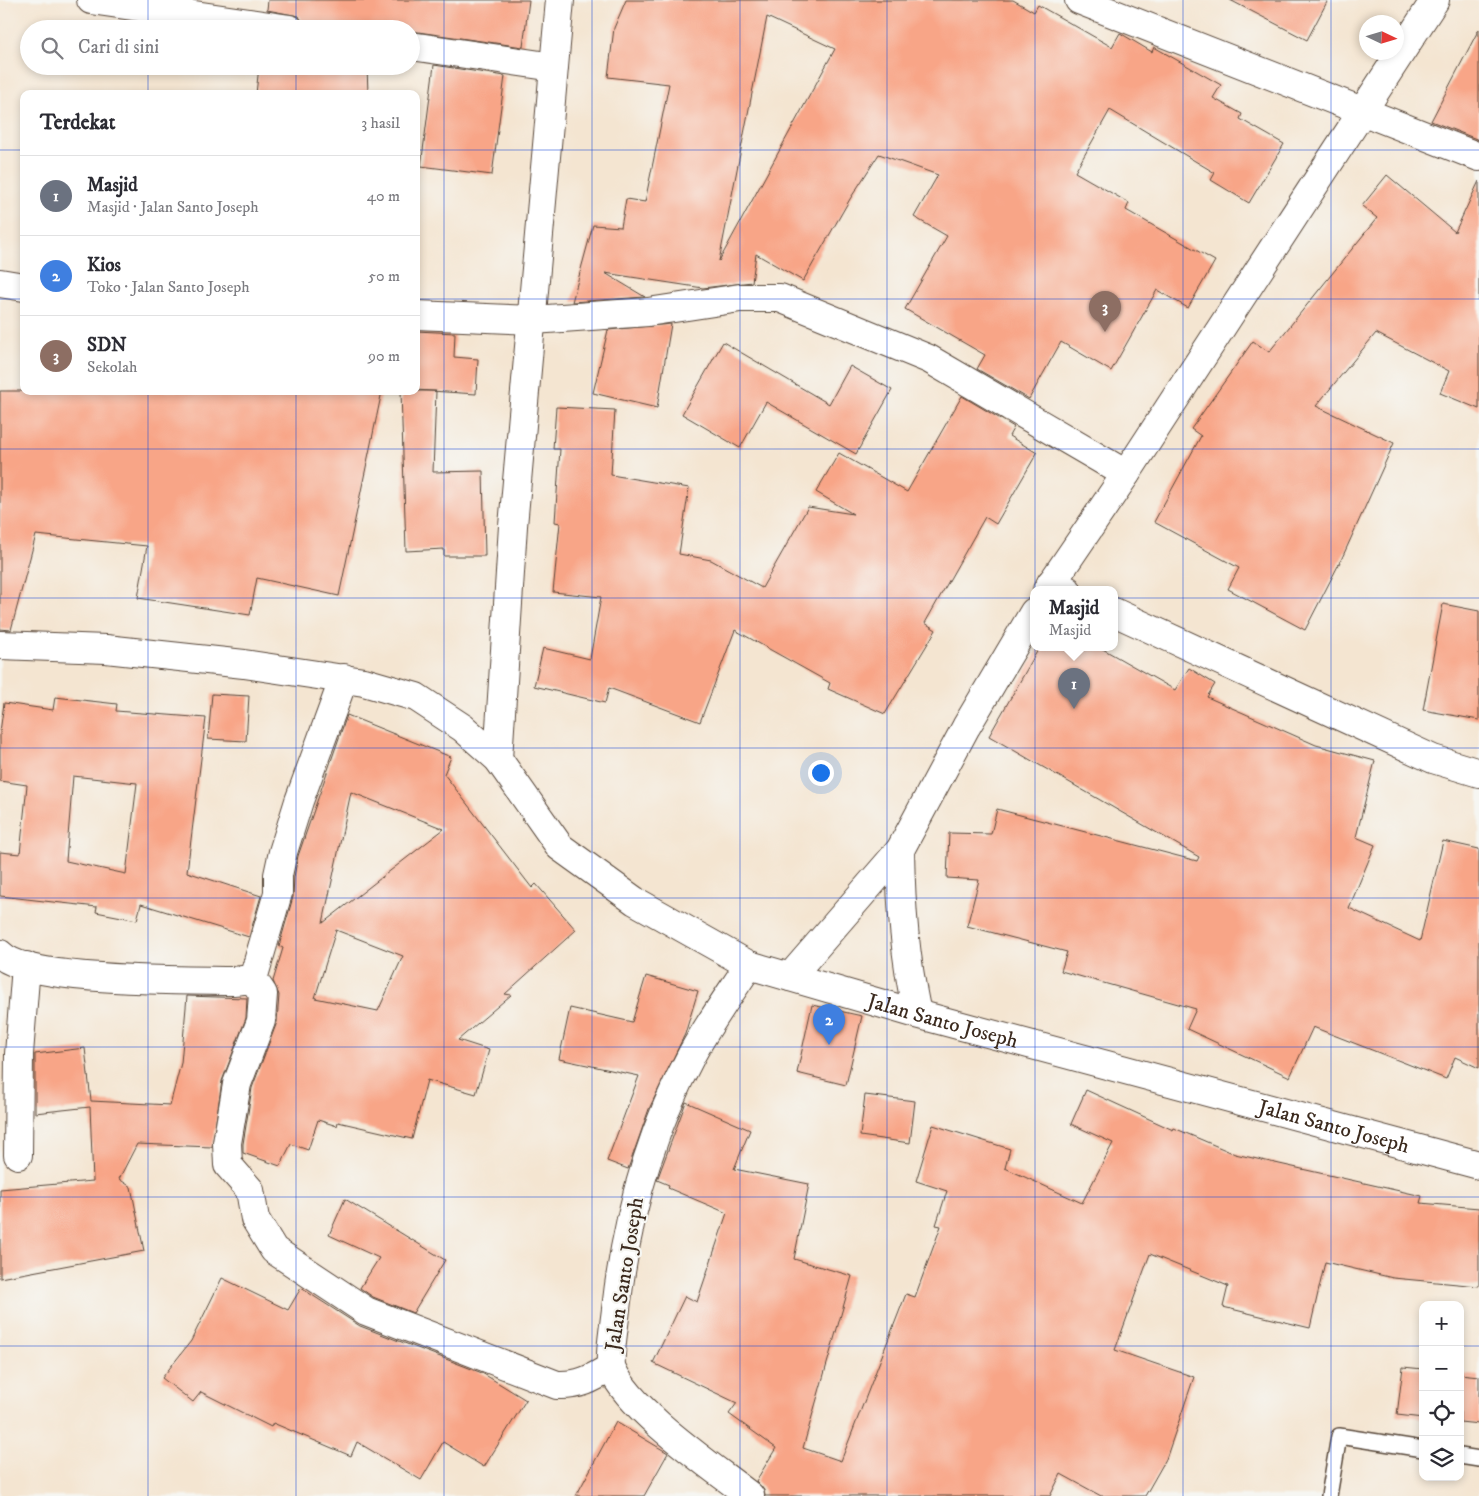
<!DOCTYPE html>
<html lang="id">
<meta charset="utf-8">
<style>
body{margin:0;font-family:"IM FELL DW Pica",serif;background:#f2f2f3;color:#2b2b33}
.controls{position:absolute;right:15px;bottom:15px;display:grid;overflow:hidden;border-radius:10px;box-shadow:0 2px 8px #0003}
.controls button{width:45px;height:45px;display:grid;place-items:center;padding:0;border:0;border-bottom:1px solid #e1e1e2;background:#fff;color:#2b2b33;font:25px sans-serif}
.compass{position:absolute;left:1359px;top:15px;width:45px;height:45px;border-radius:50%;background:#fff;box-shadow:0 2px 8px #0003;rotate:94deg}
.you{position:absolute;left:820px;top:772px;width:18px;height:18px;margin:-12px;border:4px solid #fff;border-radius:50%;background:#1a73e8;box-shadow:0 0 0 8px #1a73e833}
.badge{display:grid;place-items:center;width:32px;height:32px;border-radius:50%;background:#db2777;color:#fff;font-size:16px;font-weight:700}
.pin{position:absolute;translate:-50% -41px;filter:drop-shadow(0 1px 2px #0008)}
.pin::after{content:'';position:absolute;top:26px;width:18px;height:15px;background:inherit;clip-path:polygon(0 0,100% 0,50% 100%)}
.popup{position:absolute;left:1030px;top:586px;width:88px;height:65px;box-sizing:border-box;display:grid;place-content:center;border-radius:10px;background:#fff;filter:drop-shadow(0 1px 4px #0005);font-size:16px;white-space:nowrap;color:#7c7c81}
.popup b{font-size:19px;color:#2b2b33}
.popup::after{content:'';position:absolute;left:50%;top:100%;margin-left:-10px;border:10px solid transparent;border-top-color:#fff}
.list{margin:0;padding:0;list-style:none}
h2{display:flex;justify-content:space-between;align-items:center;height:65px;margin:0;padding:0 20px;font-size:21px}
h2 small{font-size:16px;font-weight:400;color:#7c7c81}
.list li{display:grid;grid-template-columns:32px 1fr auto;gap:15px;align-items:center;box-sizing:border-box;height:80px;padding:0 20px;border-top:1px solid #e1e1e2}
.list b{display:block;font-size:19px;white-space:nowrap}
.list p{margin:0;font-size:16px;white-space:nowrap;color:#7c7c81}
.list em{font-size:16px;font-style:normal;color:#7c7c81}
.icon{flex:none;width:28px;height:28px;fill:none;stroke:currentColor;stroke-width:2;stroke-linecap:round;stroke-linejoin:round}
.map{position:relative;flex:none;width:1479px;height:1496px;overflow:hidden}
.search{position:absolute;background:#fff;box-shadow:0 2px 8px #0003;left:20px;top:20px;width:400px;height:55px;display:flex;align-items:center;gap:12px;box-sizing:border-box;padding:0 18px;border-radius:28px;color:#7c7c81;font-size:19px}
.panel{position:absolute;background:#fff;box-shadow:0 2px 8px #0003;left:20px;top:90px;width:400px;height:305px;border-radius:10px}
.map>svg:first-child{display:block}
.building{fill:#f8a587;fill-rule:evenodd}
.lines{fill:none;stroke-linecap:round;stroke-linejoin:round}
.service-casing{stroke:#574639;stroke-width:18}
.minor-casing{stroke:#574639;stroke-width:30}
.tertiary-casing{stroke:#574639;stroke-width:30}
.secondary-casing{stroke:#574639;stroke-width:30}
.service{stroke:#fff;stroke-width:15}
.minor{stroke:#fff;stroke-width:28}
.tertiary{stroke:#fff;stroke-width:28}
.secondary{stroke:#fff;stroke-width:28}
.grid{fill:none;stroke:#1d4ed8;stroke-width:1;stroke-opacity:0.55}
.labels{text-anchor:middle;stroke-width:4.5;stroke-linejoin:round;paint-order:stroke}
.street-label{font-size:21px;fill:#3b2a1e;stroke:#f6f6f2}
</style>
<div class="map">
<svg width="1479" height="1496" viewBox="0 0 1479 1496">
<rect width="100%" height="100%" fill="#f6f6f2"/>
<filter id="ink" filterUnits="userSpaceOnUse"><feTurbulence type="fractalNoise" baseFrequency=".02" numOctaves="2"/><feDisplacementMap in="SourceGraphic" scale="10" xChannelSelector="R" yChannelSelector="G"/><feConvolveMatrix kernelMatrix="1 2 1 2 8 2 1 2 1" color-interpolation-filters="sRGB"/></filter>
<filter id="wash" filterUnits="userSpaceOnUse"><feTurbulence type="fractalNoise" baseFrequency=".0096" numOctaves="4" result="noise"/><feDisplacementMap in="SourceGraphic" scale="20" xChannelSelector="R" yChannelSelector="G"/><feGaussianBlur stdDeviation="1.12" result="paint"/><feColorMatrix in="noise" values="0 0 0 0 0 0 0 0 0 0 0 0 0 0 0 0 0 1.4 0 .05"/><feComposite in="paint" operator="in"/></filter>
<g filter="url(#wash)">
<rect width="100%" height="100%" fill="#f4e5d1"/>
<g id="blocks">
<g class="building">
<path d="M268,0H529L523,47L411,31V29H305L299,16L267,10Z"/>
<path d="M626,0H1013L1034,12L1038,5L1112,47L1120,33L1152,52L1154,47L1221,85L1213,98L1242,114L1240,119L1284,144L1249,203L1211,180L1215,173L1110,110L1075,172L1129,203L1126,210L1215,261L1188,308L1157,290L1111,371L1061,342L1029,399L977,369L985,355L905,309L947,236L914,217L938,175L879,154L850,199L803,281L756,254L752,282L703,288L605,273L645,297L572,302L593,225L621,227L626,199L645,202L669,84L608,77L614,28ZM767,17L835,49L719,261Z"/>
<path d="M1230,0H1328L1307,40Z"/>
<path d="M1479,29V140L1431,121Z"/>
<path d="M434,65L505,76L492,175L421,166Z"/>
<path d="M259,66H367L368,94H256Z"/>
<path d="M1387,175L1455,232L1479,181V409L1440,393L1449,371L1376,333L1316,406L1394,443L1342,558L1305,630L1228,589L1239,568L1154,522L1201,436L1191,429L1253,341L1269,352L1377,218L1362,206Z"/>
<path d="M671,324L657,408L593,393L608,330Z"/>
<path d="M416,331L455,333L454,357L478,359L476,394L416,390Z"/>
<path d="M723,342L829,404L850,366L892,390L856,454L766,402L740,448L682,414Z"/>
<path d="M0,391H382L339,596L257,578L250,615L138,598L147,546L36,535L11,630L0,629Z"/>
<path d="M401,391H436L433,472L483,471L485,556H444V549L406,551Z"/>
<path d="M962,396L1014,427L1009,436L1037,453L996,524L985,517L925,623L936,630L885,714L828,689L830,683L735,630L700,722L609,688L605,703L534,686L543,648L590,659L601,597L553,592L560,523L555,522L560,449H553L556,407L615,410L611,475L689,488L679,554L711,560L762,588L808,507L853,514L816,492L839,453L907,492Z"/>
<path d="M1443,604L1479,611V720L1423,710Z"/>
<path d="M1039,648H1101L1175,690L1189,668L1215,684L1207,697L1316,745L1375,761L1356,837L1375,845L1349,908L1420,941L1443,841L1479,849V1068L1455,1057L1446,1079L1313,1027L1290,1077L1187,1029L1196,1009L1061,971L1067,952L967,926L979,880L947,878L949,833L991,834L997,809L1197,861L1199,857L989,736Z"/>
<path d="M212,694L249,696L246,741L208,739Z"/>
<path d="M55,697L117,704L116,711L206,718L187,872L261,896L249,937L141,904L137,920L96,912L97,907L0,896V852L20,854L27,785L0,781V732L4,703L53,710ZM73,776L137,783L126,874L66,861Z"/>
<path d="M347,715L451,757L444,774L532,888L536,884L576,930L505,994L511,995L458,1040L489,1050L476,1094L427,1080L412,1139L338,1122L337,1126L318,1120L308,1150L291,1144L280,1166L243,1153V1144L252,1088L277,1022L279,995L273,981L283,948L279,946L293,897L294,877L298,856ZM351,792L444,829L323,923ZM336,930L403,956L378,1011L315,998Z"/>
<path d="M646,976L698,991L685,1034L649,1109L628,1169L607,1161L639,1076L559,1059L570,1008L632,1022Z"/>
<path d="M187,996L247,998L246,1018L222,1081L212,1147L137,1144L119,1179L131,1187L144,1251L0,1278V1189L93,1181L90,1107L35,1113V1054L85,1048L91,1101L170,1105L181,1063Z"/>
<path d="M812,1005L862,1016L846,1085L797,1073Z"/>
<path d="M1086,1090L1173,1130L1174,1128L1235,1154L1422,1196L1420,1203L1479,1208V1286L1393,1278L1325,1262L1310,1328L1223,1307L1228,1286L1150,1254L1115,1350L1194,1377L1166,1459L1145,1496H1101L1061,1474L1050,1496H765L764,1490L756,1481L776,1448L729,1414L737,1403L653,1363L685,1296L697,1302L727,1213L668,1188L669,1185L657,1180L686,1102L750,1130L734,1169L809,1184L794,1259L852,1276L803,1448L841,1461L906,1294L915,1297L941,1226L936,1225L947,1191L916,1181L933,1125L1010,1149L1005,1168L1082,1203L1113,1143L1071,1124Z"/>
<path d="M865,1095L915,1101L910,1143L860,1136Z"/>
<path d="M345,1199L445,1260L413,1313L373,1297L360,1288L379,1258L329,1235Z"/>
<path d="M222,1278L288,1310L301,1288L360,1326L482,1373L526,1400L484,1467L443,1442L421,1480L357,1442L351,1456L273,1423L271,1427L201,1392L193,1402L162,1378L191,1341Z"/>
<path d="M1403,1367L1423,1369V1418L1397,1415Z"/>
<path d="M1460,1374L1479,1376V1424L1460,1422Z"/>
<path d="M616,1422L668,1453L644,1496H576Z"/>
</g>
</g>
</g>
<g filter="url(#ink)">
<use href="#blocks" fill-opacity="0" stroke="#574639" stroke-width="1"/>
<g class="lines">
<g class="service-casing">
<g id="service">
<path d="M1460,1456L1479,1459"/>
<path d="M1329,1496L1339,1436L1423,1449"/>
</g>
</g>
<g class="minor-casing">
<g id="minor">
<path d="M91,0L290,29"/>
<path d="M1079,0L1479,157"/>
<path d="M411,46L554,67"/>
<path d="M0,283L24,287"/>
<path d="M416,315L533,320L648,312L740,298H780L929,359L1126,474"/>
<path d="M1051,583L1067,590"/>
<path d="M1114,612L1433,759L1479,773"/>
<path d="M498,759L513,526L560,0"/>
<path d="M0,954C28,983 189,980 233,981L253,979L263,994L261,1021L237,1084L227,1143L228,1165L250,1190L255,1219L274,1250L366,1311L557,1385C579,1386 592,1379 611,1367"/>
<path d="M749,965C730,994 709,1023 692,1054C649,1134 626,1219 616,1309C615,1320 608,1362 612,1369C630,1411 713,1467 750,1496"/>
<path d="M253,979L278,893V875L283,852L299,801L344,678"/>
<path d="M18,1155L19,1054L26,966"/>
</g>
</g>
<g class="tertiary-casing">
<g id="tertiary">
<path d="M1047,590L1126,474L1435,0"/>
<path d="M900,850C901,909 905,956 917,1014"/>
<path d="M790,977L900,850L966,727L1034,612"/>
</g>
</g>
<g class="secondary-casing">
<g id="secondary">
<path id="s1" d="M0,645L106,649L244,664L364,682L416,697L463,728L498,759L560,847L635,901L749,965L917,1014L1479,1165"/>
</g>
</g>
<use href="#service" class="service"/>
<use href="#minor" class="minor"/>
<use href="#tertiary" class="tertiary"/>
<use href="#secondary" class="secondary"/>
</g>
</g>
<path class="grid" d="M148,0V29M296,0V29M444,0V1496M592,0V1496M740,0V1496M887,0V1496M1035,0V1496M1183,0V1496M1331,0V1496M148,66V94M296,66V94M0,150H24M416,150H1479M0,299H24M416,299H1479M148,391V1496M296,391V1496M0,449H1479M0,598H1479M0,748H1479M0,898H1479M0,1047H1479M0,1197H1479M0,1346H1423M1460,1346H1479"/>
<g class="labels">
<g class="street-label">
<text dy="7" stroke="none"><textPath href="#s1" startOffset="1056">Jalan Santo Joseph</textPath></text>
<text dy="7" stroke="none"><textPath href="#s1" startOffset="1461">Jalan Santo Joseph</textPath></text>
<text transform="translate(624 1274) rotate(-81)" y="7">Jalan Santo Joseph</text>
</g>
</g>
</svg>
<div class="controls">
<button>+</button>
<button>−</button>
<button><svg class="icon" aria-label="locate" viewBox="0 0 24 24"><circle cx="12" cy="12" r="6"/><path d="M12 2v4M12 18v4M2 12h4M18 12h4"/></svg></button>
<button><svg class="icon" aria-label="layers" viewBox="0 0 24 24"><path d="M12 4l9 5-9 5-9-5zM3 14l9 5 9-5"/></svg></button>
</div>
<svg class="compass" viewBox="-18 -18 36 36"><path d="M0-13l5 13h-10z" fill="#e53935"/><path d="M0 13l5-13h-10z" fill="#7c7c81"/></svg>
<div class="you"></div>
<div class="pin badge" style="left:1074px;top:709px;background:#6b7280">1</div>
<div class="popup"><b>Masjid</b>Masjid</div>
<div class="pin badge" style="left:829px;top:1045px;background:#3f7fe0">2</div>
<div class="pin badge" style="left:1105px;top:332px;background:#8d6e63">3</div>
<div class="search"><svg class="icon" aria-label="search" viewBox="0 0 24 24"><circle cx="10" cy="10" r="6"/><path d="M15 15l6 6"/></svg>Cari di sini</div>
<section class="panel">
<h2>Terdekat<small>3 hasil</small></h2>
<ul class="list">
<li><span class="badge" style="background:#6b7280">1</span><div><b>Masjid</b><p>Masjid · Jalan Santo Joseph</p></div><em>40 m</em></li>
<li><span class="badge" style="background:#3f7fe0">2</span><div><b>Kios</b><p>Toko · Jalan Santo Joseph</p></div><em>50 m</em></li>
<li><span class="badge" style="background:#8d6e63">3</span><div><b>SDN</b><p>Sekolah</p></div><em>90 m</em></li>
</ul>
</section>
</div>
